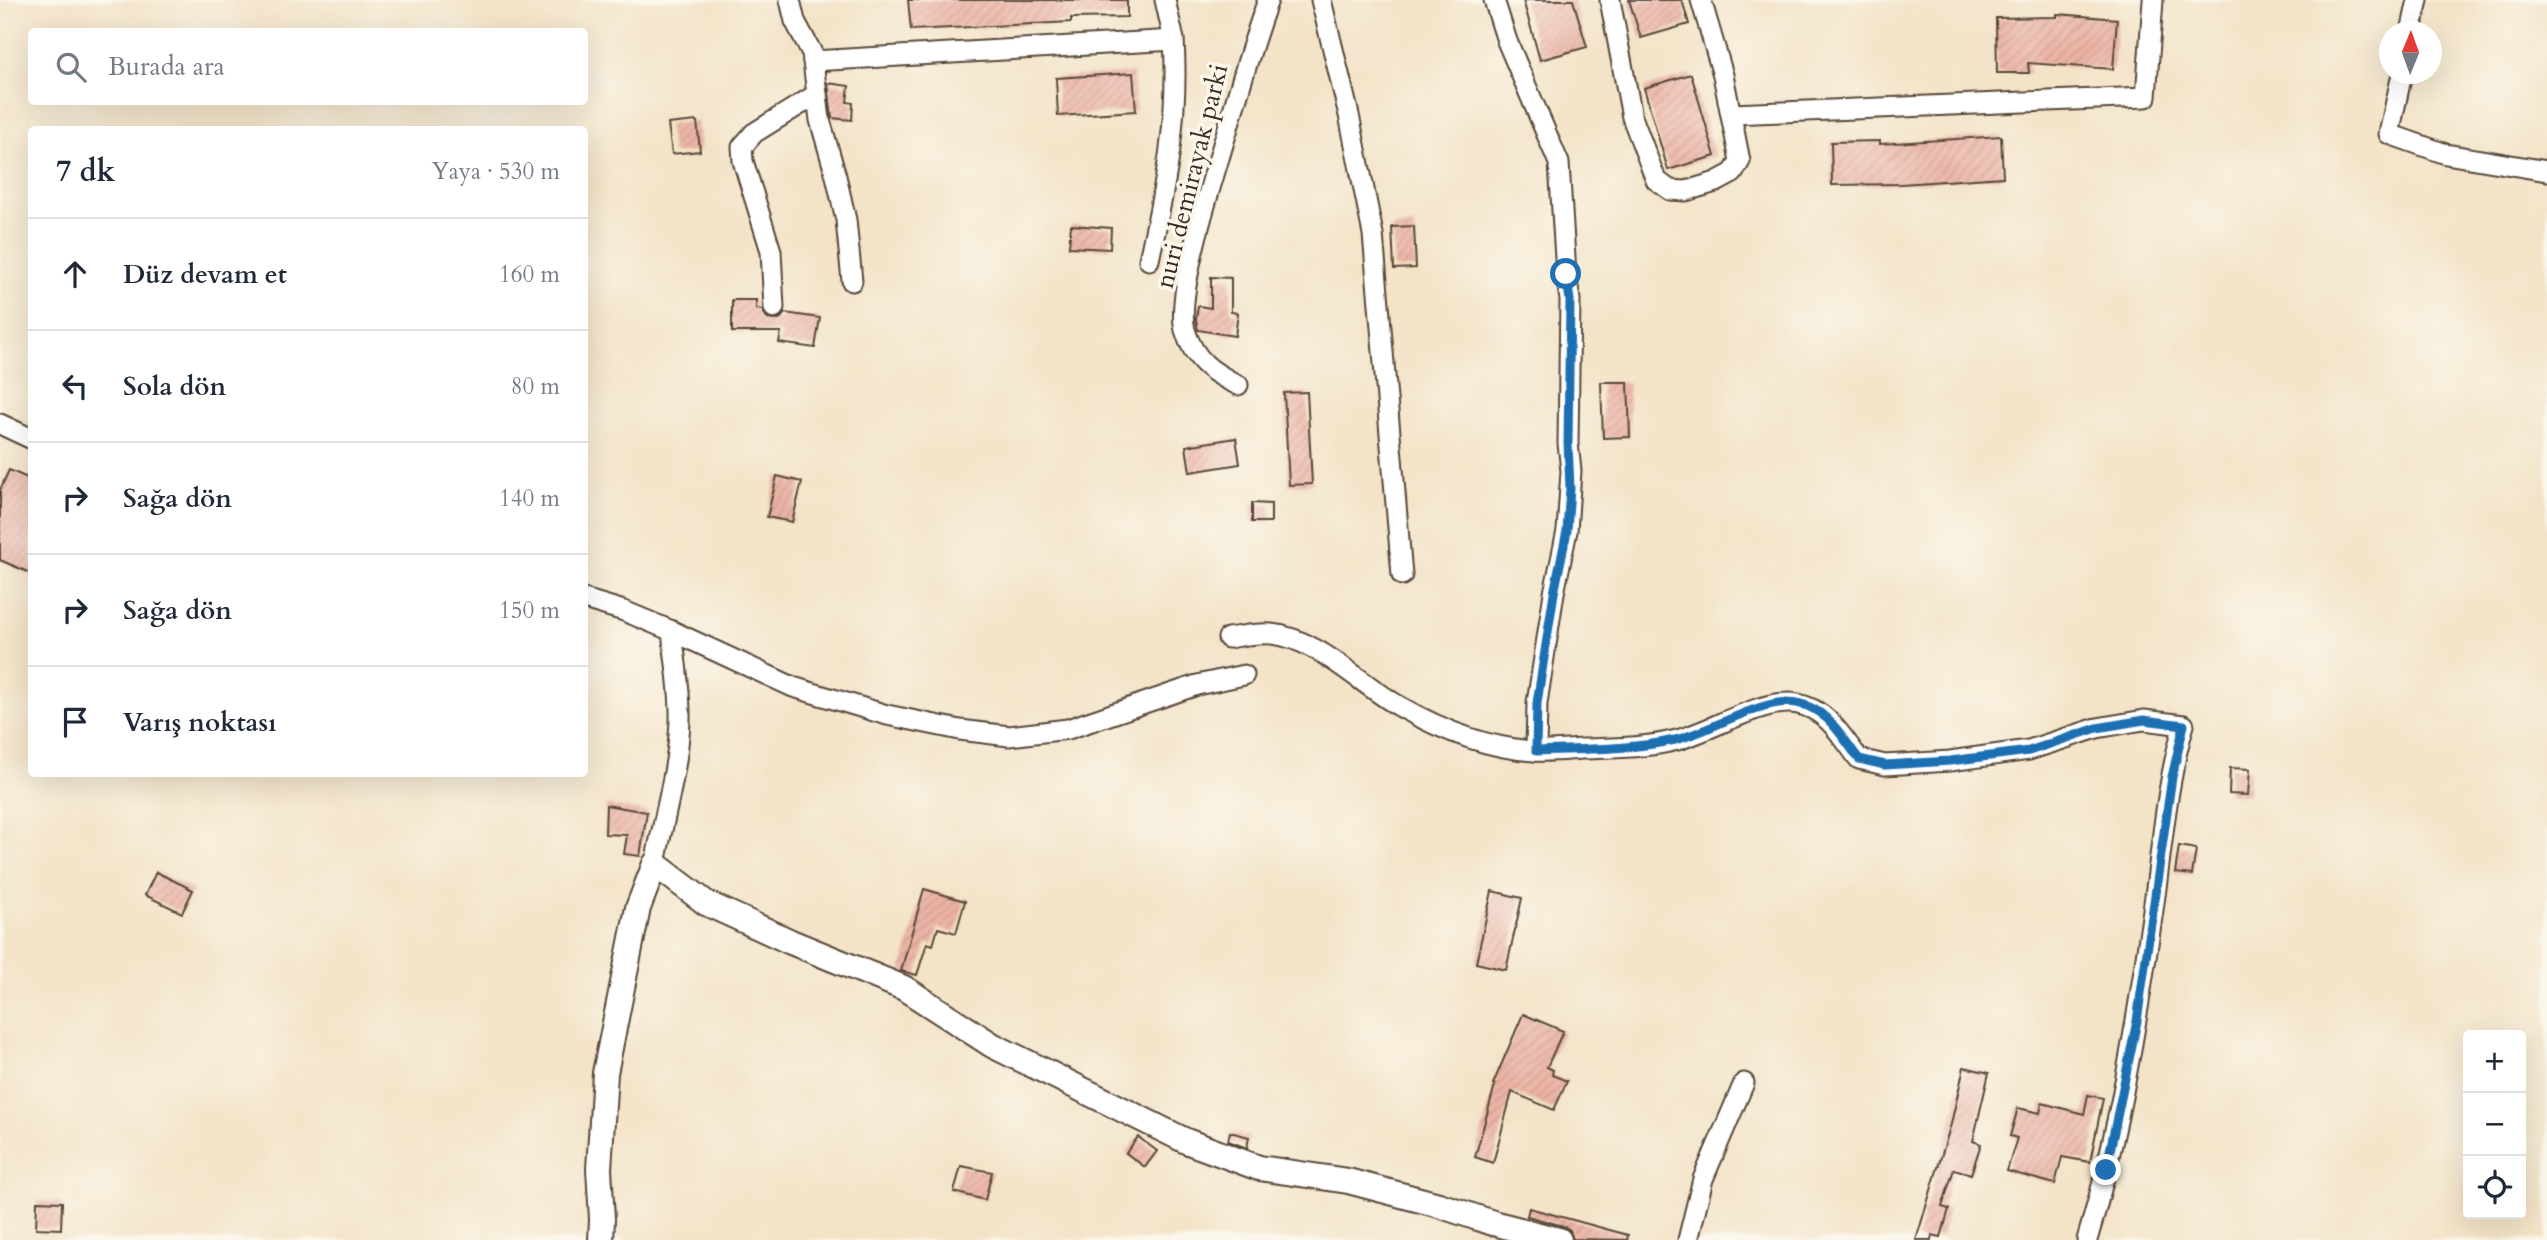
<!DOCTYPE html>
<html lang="tr">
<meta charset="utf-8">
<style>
body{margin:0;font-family:Cardo,serif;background:#f6f6f7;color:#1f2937}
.controls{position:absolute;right:21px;bottom:21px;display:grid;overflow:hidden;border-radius:7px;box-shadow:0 7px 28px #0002}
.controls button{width:63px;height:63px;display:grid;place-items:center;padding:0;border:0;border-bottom:2px solid #e0e1e3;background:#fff;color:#1f2937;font:35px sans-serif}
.compass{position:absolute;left:2379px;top:21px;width:63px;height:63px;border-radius:50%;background:#fff;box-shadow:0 7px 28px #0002;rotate:1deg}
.stop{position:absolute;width:21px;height:21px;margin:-16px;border:5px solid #1f6fb2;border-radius:50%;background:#fff}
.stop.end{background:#1f6fb2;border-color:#fff;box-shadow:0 2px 7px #0008}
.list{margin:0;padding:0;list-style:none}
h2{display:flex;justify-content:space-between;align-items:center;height:91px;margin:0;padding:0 28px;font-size:30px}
h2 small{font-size:23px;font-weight:400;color:#747a83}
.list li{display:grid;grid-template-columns:46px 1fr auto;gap:21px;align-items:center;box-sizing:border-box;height:112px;padding:0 28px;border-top:2px solid #e0e1e3}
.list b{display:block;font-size:26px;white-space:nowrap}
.list em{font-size:23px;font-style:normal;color:#747a83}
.icon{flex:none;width:38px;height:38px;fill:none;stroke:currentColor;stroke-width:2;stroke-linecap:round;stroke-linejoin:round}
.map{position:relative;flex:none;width:2547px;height:1240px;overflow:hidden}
.search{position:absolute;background:#fff;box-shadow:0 7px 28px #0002;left:28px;top:28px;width:560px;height:77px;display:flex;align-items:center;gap:18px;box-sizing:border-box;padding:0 24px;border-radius:7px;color:#747a83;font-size:26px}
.panel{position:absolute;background:#fff;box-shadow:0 7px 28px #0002;left:28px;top:126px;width:560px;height:651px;border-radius:7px}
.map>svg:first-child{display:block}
.building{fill:url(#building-hatch)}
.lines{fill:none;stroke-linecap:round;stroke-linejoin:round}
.minor-casing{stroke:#574637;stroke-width:23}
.tertiary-casing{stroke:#574637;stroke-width:28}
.minor{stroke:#fff;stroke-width:19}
.tertiary{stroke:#fff;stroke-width:24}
.route{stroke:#1f6fb2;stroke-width:9}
.labels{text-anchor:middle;stroke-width:7;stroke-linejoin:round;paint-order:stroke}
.street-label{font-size:26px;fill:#3b2a1e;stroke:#fbf7ec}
</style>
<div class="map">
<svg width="2547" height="1240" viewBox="0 0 2547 1240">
<defs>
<pattern id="building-hatch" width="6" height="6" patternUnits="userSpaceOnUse" patternTransform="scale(1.75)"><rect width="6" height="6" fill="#ecb4a6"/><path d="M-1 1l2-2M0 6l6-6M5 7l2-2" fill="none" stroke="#cb9b8e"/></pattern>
</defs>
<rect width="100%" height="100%" fill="#fbf7ec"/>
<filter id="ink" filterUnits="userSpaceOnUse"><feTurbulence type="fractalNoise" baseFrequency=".0143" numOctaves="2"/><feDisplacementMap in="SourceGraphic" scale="14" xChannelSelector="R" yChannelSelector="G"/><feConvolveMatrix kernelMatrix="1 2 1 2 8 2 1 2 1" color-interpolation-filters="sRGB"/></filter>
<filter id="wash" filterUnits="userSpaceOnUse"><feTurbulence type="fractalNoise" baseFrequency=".00686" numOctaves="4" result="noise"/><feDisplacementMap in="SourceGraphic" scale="28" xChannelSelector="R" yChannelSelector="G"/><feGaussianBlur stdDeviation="1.57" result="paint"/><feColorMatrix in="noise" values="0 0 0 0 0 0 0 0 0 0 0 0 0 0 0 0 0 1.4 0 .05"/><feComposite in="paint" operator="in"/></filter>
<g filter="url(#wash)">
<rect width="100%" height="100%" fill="#f3e3c7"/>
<g id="blocks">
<g class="building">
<path d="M908,0H1127V17L1071,18V22L911,30Z"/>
<path d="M1523,0H1573L1587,47L1540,60Z"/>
<path d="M1629,0H1682L1689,24L1641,38Z"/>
<path d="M2057,14L2117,19L2113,69L2028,63L2029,73H1997L1996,18L2057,17Z"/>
<path d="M1133,73L1136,111L1058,116L1056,78Z"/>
<path d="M1691,74L1715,156L1668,170L1644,88Z"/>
<path d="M828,83L849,86L847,102L853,103L852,120L832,118Z"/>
<path d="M697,121L700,151L672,154L668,124Z"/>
<path d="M2001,136L2003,177L1901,184L1832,185L1831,142L1880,141V144Z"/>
<path d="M1071,225L1111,228L1110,249L1069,247Z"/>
<path d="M1414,226L1416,268L1394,269L1392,227Z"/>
<path d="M1211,277L1231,278V312L1238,313L1235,336L1198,330L1196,319L1198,306L1211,308Z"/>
<path d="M732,300H756V309L762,310L768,319L774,320L780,319L785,313L820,318L815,348L779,343L781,332H732Z"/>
<path d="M1601,382H1628L1630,437L1603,438Z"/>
<path d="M1307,392L1312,484L1289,485L1284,393Z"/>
<path d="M1236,438L1240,464L1190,472L1186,446Z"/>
<path d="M9,470L32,480V574L0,560V490Z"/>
<path d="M777,476L802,482L792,522L767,517Z"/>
<path d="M1252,503L1271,504V522H1252Z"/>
<path d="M2230,768L2250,769L2248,795L2229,794Z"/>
<path d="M606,805L647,812L640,856L624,854L627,835L605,834Z"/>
<path d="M2179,846L2196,849L2192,875L2175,873Z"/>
<path d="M156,872L193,890L182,913L145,895Z"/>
<path d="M924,889L965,901L956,933L938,928L933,945L927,943L917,975L901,971Z"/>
<path d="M1492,891L1522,898L1506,970L1476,963Z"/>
<path d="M1523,1014L1563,1031L1547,1067L1553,1070L1552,1075L1567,1081L1554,1110L1512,1092L1493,1163L1475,1157L1495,1085L1493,1084Z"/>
<path d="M1964,1067L1989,1073L1973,1141L1981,1144L1971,1174L1954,1169L1942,1207L1949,1209L1941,1237L1932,1235L1931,1240H1916L1951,1124Z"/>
<path d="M2088,1095L2103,1098L2090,1162L2062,1157L2055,1184L2007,1171L2017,1138L2010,1136L2018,1108L2040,1113L2042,1103L2084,1114Z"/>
<path d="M1230,1132L1249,1137L1247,1148L1228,1141Z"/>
<path d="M1138,1137L1157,1151L1145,1167L1126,1153Z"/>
<path d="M961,1166L992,1172L985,1200L954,1192Z"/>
<path d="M37,1201L62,1202L61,1229L36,1228Z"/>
<path d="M1529,1208L1628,1235L1627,1240L1573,1239L1570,1230L1563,1226L1527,1216Z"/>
</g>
</g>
</g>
<g filter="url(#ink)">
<use href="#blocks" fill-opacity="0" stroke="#574637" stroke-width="2"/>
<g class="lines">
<g class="minor-casing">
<g id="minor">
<path d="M790,0L795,21L812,53L820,120L836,176L846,220L852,281"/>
<path d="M1321,0L1349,115L1373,234L1402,575"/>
<path d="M1494,0L1507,41L1559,163L1566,274L1570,300L1568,443L1571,471L1567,531L1554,593L1537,703L1536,751"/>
<path d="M1610,0L1632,117L1656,180L1670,190L1686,191L1716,182L1733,173L1740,161L1723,75L1701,0"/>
<path d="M2411,32L2418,0"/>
<path d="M813,61L1174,40L1165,0"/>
<path d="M2402,74L2389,134L2446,154L2547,171"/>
<path d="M1731,114L2146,97L2153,0"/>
<path d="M1149,260C1166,183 1179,119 1174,40"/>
<path d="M774,308L771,251L743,161L742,147L754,133L817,94"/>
<path d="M1238,385C1211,372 1194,360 1185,330C1176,295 1208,195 1219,158C1235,105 1249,52 1268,0"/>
<path d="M0,424L32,439"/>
<path d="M584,599L624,611L672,631L793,687L887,715L960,730L1009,736L1068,729L1197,685L1244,675"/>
<path d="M1228,638C1242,636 1256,633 1271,634C1317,638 1360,684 1399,706C1441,730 1486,748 1534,751C1550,752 1567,750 1582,749C1614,748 1646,748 1677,740C1712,731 1764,697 1798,704C1828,710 1842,737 1859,759L1885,765L1950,761L2029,750L2097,728L2144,720L2184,725C2166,784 2162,849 2153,910C2137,1021 2119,1133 2087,1240"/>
<path d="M655,864C664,817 678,769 680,721C681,691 675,661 672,631"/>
<path d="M1688,1240L1703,1179L1744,1083"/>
</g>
</g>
<g class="tertiary-casing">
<path id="tertiary" d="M601,1240L602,1219L599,1169L605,1073L638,908L655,864L706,903L791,942L904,988L992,1045L1186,1141L1259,1168L1348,1181L1439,1205L1493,1223L1559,1240"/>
</g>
<use href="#minor" class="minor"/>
<use href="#tertiary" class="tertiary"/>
</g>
</g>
<g class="lines" filter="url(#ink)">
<path class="route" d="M1566,274L1570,300L1568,443L1570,488L1567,531L1554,593L1537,703L1536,751C1582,749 1629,750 1675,740C1711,732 1762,697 1797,703C1828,709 1842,737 1859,759L1885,765L1950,761L2029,751L2097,728L2144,720L2184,725L2172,777L2137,1021L2106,1170"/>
</g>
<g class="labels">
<g class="street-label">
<text transform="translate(1191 176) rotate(-76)" y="9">nuri demirayak parki</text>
</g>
</g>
</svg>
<div class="controls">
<button>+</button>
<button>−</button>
<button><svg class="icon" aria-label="locate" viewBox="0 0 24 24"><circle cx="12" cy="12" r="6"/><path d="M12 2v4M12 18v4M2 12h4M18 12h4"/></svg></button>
</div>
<svg class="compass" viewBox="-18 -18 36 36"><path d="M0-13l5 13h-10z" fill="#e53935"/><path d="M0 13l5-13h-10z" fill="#747a83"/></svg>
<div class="stop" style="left:1566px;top:274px"></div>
<div class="stop end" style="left:2106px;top:1170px"></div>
<div class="search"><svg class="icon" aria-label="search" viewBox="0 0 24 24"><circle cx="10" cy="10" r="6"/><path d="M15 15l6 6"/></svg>Burada ara</div>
<section class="panel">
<h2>7 dk<small>Yaya · 530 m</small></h2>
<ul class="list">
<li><svg class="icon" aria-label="ahead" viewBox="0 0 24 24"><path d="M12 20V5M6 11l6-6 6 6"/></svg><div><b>Düz devam et</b></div><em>160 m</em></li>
<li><svg class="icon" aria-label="left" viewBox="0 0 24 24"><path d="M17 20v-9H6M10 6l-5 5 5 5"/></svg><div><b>Sola dön</b></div><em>80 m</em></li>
<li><svg class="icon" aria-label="right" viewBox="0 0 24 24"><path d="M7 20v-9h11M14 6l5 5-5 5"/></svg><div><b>Sağa dön</b></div><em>140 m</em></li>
<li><svg class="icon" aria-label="right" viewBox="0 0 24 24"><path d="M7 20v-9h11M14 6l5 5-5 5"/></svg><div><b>Sağa dön</b></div><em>150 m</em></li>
<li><svg class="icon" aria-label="arrive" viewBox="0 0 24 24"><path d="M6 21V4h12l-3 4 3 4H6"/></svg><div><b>Varış noktası</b></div></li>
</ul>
</section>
</div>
